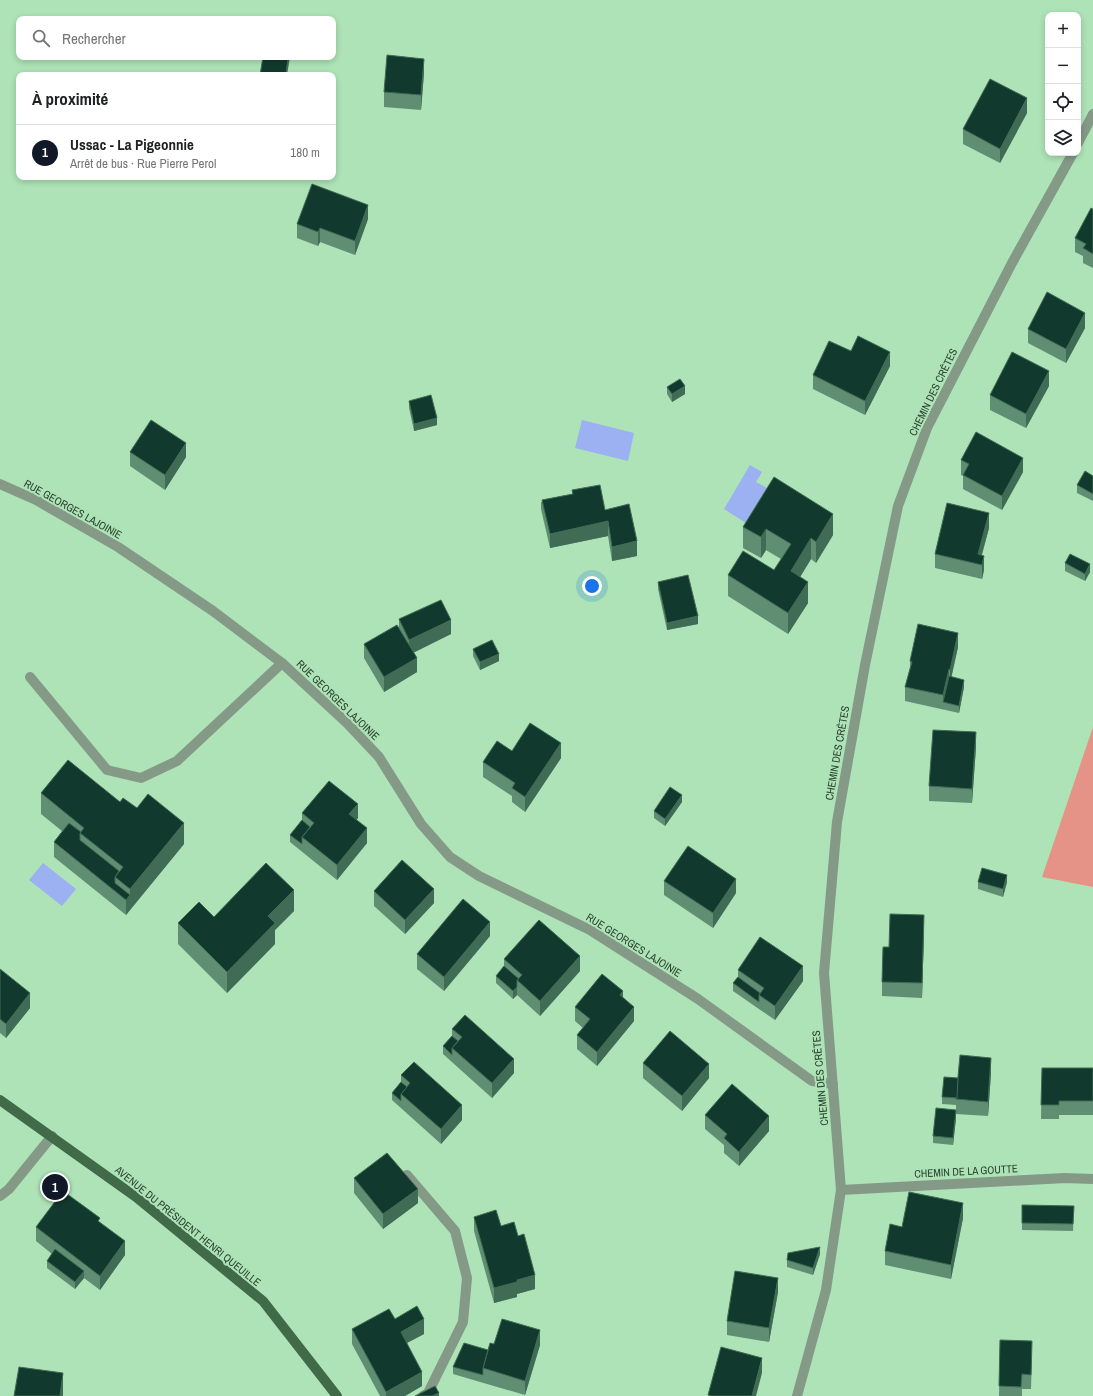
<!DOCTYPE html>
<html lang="fr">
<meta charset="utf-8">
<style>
body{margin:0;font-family:"Archivo Narrow",sans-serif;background:#f2f2f2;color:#202124}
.controls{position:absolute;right:12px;top:12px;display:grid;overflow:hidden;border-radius:8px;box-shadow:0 2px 6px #0003}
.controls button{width:36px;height:36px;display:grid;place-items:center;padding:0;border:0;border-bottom:1px solid #e0e0e0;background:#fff;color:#202124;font:20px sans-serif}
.you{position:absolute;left:592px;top:586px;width:14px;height:14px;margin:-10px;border:3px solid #fff;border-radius:50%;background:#1a73e8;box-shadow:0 0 0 6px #1a73e833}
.badge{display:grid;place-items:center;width:26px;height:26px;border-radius:50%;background:#111827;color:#fff;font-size:13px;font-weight:700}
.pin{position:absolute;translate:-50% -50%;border:2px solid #fff;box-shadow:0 1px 4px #0006}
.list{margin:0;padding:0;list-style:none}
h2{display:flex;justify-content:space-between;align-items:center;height:52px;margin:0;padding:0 16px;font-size:17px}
h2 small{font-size:13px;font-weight:400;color:#757577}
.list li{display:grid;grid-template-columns:26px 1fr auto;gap:12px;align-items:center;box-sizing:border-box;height:56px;padding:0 16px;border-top:1px solid #e0e0e0}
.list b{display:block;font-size:15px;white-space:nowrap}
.list p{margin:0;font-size:13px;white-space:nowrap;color:#757577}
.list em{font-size:13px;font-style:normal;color:#757577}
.icon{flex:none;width:22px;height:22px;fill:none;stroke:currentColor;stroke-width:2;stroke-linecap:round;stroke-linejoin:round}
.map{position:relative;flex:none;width:1093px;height:1396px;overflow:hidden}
.search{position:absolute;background:#fff;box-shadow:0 2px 6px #0003;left:16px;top:16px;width:320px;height:44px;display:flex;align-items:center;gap:10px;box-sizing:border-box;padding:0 14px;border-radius:8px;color:#757577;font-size:15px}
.panel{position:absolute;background:#fff;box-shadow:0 2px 6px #0003;left:16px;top:72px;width:320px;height:108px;border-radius:8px}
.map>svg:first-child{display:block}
.green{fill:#e69387}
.water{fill:#9bb1f2}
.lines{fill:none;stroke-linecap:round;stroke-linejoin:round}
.minor{stroke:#849a87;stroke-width:10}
.major{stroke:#406a48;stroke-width:10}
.wall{fill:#608e72}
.shaded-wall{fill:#406c56}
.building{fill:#12392d;stroke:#406c56}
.labels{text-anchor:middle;stroke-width:4;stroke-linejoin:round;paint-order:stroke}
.street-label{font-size:11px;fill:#2c4230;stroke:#ade3b6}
</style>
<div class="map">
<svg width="1093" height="1396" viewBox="0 0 1093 1396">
<rect width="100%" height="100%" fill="#ade3b6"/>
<path class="green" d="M1093,727V887L1042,877Z"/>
<g class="water">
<path d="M582,420L634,433L628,461L575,448Z"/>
<path d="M750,465L762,472L756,482L767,488L746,523L724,509Z"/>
<path d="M43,863L76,889L62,906L29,880Z"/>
</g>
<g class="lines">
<g class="minor">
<path d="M1078,143L1093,114"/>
<path d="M0,484L36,500L118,547L213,611L282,663L347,723L379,757L421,824L450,857L479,876L590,930L698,999L812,1081L833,1084"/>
<path d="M30,677L107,770L141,778L177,761L282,663"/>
<path d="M407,1175L455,1231L467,1278L463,1322L428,1393L423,1396"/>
<path d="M841,1190L1065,1178L1093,1179"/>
<path d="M0,1196L9,1189L52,1136"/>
<path d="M797,1396L826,1290L841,1190L824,973L837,822L865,665L898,506L927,428L1012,263L1073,153"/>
</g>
<path class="major" d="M0,1100L136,1197L263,1301L337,1396"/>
</g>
<g class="wall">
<path d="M424,73L421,110L384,107V92Z"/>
<path d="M1027,113L1000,163L963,144V129Z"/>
<path d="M1093,209V268L1083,263V256L1075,252V238Z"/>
<path d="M368,219L355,255L320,242L318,246L297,238V224Z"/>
<path d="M1085,328L1066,363L1028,343V329Z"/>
<path d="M851,351L890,366L865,415L813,389V375Z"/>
<path d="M1049,386L1026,428L990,410V395Z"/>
<path d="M667,387L685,394L672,402L667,394Z"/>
<path d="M409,401L437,425L414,431L409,408Z"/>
<path d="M130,452L186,457L165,490L130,466Z"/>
<path d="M961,460L1023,472L1002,510L963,489V476L961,475Z"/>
<path d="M1093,476V501L1077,493V485Z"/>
<path d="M572,490L605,510L637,556L612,561L608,536L550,548L541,509V502H542V500L572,494Z"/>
<path d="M743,527L833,535L816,563L811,559L800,577L808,603L788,634L728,596V575L774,570L781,559L766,550L761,558L743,548Z"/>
<path d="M989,528L982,555L984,570L982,579L935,568V554Z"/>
<path d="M1065,563L1090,572L1085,581L1065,571Z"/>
<path d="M658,582L698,624L667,630L658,589Z"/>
<path d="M399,619L451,634L414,652L417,672L384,692L364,658V644L399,627Z"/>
<path d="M958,647L951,677L964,687L959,713L905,701V687L910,667V661Z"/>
<path d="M473,649L499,661L480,670L473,656Z"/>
<path d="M976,747L972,803L929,801V786Z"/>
<path d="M512,751L561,758L525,812L512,802V796L483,777V762Z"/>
<path d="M41,793L120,802L184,844L126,915L54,857V842L62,831L41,814Z"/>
<path d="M682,802L665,826L654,818V811Z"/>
<path d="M302,813L358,818L356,820L367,843L337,880L290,842V835L302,820Z"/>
<path d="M664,881L736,893L713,928L664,895Z"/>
<path d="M978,882H1007L1003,897L978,889Z"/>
<path d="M374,891L434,903L405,934L374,906Z"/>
<path d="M294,911L275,930V944L227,993L178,944V923L214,917Z"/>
<path d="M924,930L922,998L882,996V982Z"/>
<path d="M490,936L444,991L417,969V954Z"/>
<path d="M504,959L580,971L540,1016L517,995L513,999L496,983V976L504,966Z"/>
<path d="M0,969L30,1008L6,1038L0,1033Z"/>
<path d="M738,970L803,981L775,1020L733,991V983L738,977Z"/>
<path d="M623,997L634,1021L597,1066L577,1049V1035L583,1028L575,1021V1007Z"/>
<path d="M452,1029L514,1073L492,1098L443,1054V1046L452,1036Z"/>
<path d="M643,1063L709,1078L682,1111L643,1078Z"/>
<path d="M1042,1068H1093V1115H1059V1119H1041Z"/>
<path d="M991,1073L988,1116L956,1114V1105L942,1104V1097L958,1078Z"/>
<path d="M401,1075L462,1120L441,1144L392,1100V1093L401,1082Z"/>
<path d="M705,1115L769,1131L739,1166L724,1153V1145L705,1129Z"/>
<path d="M956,1118L953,1145L933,1143V1136Z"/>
<path d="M354,1178L418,1203L383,1229L354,1193Z"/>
<path d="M1022,1205L1074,1206L1073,1231L1022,1230Z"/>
<path d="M474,1217L501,1226L518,1236L535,1289L517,1294V1297L494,1303L474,1231Z"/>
<path d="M963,1218L951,1279L885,1265V1251Z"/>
<path d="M100,1222L125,1255L100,1290L84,1278L75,1289L47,1268V1261L52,1254L36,1241V1227Z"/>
<path d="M820,1254L813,1275L787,1267V1260Z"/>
<path d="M778,1292L769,1342L727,1335V1321Z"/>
<path d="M395,1319L424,1334L407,1343L422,1386L405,1396H380L352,1344V1329Z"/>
<path d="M1000,1340L1032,1355L1031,1389H1022V1396H999Z"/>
<path d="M494,1344L540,1345L525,1395L453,1374V1367L488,1350Z"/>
</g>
<g class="shaded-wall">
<path d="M288,57H290L287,75H286Z"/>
<path d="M424,59V73L421,110V95Z"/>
<path d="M1027,98V113L1000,163V149Z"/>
<path d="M368,205V219L355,255V241Z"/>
<path d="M320,228V242L318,246V232Z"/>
<path d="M1085,313V328L1066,363V349Z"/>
<path d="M890,352V366L865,415V401Z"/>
<path d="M1049,371V386L1026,428V414Z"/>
<path d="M685,386V394L672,402V394Z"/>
<path d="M437,418V425L414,431V424Z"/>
<path d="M186,443V457L165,490V475Z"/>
<path d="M1023,458V472L1002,510V496Z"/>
<path d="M989,513V528L979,564L978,554Z"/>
<path d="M833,514V535L816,563V542Z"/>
<path d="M608,521V536L550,548V534Z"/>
<path d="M766,529V550L761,558V537Z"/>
<path d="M811,538V559L791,592V571Z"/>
<path d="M637,541V556L612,561V547Z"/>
<path d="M984,556V570L982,579V565Z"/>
<path d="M1090,564V572L1085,581V574Z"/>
<path d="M808,582V603L788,634V613Z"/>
<path d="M698,616V624L667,630V623Z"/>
<path d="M451,620V634L409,655V640Z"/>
<path d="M958,633V647L950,684V670Z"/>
<path d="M499,654V661L480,670V662Z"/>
<path d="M417,658V672L384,692V677Z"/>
<path d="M949,669V684L943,702V710V695Z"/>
<path d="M964,680V687L959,713V706Z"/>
<path d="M976,732V747L972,803V789Z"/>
<path d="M561,743V758L525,812V797Z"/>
<path d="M682,795V802L665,826V819Z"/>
<path d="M358,804V818L349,828V814Z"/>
<path d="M184,823V844L130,910V889Z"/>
<path d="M367,828V843L337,880V865Z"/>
<path d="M1007,875V882L1003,897V889Z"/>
<path d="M736,879V893L713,928V913Z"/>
<path d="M434,889V903L405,934V920Z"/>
<path d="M294,890V911L275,930V944L227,993V972L268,916Z"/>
<path d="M130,895V910L126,915V900Z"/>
<path d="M924,915V930L922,998V983Z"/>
<path d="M490,922V936L444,991V977Z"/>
<path d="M580,956V971L540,1016V1001Z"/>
<path d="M803,966V981L775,1020V1006Z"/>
<path d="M517,987V995L513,999V991Z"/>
<path d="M623,991V1005L620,995Z"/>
<path d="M30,993V1008L6,1038V1024Z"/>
<path d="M634,1007V1021L597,1066V1052Z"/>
<path d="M991,1058V1073L988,1116V1102Z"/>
<path d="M514,1059V1073L492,1098V1083Z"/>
<path d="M709,1064V1078L682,1111V1096Z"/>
<path d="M462,1105V1120L441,1144V1129Z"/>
<path d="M956,1110V1118L953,1145V1138Z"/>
<path d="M769,1116V1131L739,1166V1152Z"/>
<path d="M418,1189V1203L383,1229V1214Z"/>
<path d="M963,1203V1218L951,1279V1265Z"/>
<path d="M125,1241V1255L100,1290V1276Z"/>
<path d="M820,1247V1254L813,1275V1268Z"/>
<path d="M84,1271V1278L75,1289V1282Z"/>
<path d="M535,1275V1289L517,1294V1297L494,1303V1288L517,1280Z"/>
<path d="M778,1278V1292L769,1342V1328Z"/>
<path d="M424,1319V1334L401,1346V1332Z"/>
<path d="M540,1330V1345L525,1395V1381Z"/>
<path d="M762,1358V1373L756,1396H752Z"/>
<path d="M422,1372V1386L405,1396H386V1392Z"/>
<path d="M63,1373V1396H60Z"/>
<path d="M439,1393V1396H432Z"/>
</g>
<g class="building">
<path d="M387,55L424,59L421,95L384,92Z"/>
<path d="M263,57H288L286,75H260Z"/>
<path d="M990,79L1027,98L1000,149L963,129Z"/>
<path d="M312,184L368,205L355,241L320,228L318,232L297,224Z"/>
<path d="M1091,208L1093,209V254L1083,248L1086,244L1075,238Z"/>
<path d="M1047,292L1085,313L1066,349L1028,329Z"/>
<path d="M858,336L890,352L865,401L813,375L829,341L851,351Z"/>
<path d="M1012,352L1049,371L1026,414L990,395Z"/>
<path d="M680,379L685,386L672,394L667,387Z"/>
<path d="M431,395L437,418L414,424L409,401Z"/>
<path d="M151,420L186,443L165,475L130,452Z"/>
<path d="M976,432L1023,458L1002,496L963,475L969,464L961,460Z"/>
<path d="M1085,471L1093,476V494L1077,485Z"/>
<path d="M774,477L833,514L816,542L811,538L791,571L808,582L788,613L728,575L743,551L774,570L791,544L766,529L761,537L743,527Z"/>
<path d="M600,485L605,510L629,504L637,541L612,547L608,521L550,534L542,500L573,494L572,490Z"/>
<path d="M947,503L989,513L978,554L984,556L982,565L935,554Z"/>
<path d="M1070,554L1090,564L1085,574L1065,563Z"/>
<path d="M688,575L698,616L667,623L658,582Z"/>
<path d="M441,600L451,620L409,640L399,619Z"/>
<path d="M918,624L958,633L950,670L949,669L943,695L905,687L912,662L910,661Z"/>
<path d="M397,625L417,658L384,677L364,644Z"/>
<path d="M492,640L499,654L480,662L473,649Z"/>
<path d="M949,676L964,680L959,706L943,702Z"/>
<path d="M530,723L561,743L525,797L512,788L515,783L483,762L497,741L512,751Z"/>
<path d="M933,730L976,732L972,789L929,786Z"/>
<path d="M68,760L120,802L123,798L137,808L148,794L184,823L130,889L115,877L123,867L80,833L84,828L41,793Z"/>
<path d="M329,781L358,804L349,814L367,828L337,865L302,837L314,823L302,813Z"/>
<path d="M670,787L682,795L665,819L654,811Z"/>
<path d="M302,820L310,827L302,837V844L290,835Z"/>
<path d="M69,823L81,832L80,833V840L119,871L115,877V883L130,895L126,900L54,842Z"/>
<path d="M688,846L736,879L713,913L664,881Z"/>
<path d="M402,860L434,889L405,920L374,891Z"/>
<path d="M266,863L294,890L268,916L275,923L227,972L178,923L199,902L214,917Z"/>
<path d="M982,868L1007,875L1003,889L978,882Z"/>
<path d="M463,899L490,922L444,977L417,954Z"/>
<path d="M890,914L924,915L922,983L882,982L883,947H889Z"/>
<path d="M539,920L580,956L540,1001L517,980L522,975L504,959Z"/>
<path d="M760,937L803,966L775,1006L759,995L764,988L738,970Z"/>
<path d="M504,966L519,979L517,980V987L513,991L496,976Z"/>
<path d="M0,969L30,993L6,1024L0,1019Z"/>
<path d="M602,974L623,991L620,995L634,1007L597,1052L577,1035L590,1019L575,1007Z"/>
<path d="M738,977L760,993L759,995V1002L733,983Z"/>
<path d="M465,1015L514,1059L492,1083L452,1048L462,1037L452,1029Z"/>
<path d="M670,1031L709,1064L682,1096L643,1063Z"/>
<path d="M452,1036L458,1041L452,1048V1055L443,1046Z"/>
<path d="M960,1055L991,1058L988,1102L956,1099Z"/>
<path d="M414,1062L462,1105L441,1129L401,1094L410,1083L401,1075Z"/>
<path d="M1042,1068H1093V1101H1059V1105H1041Z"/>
<path d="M944,1077L958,1078L957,1098L942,1097Z"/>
<path d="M401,1082L407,1087L401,1094V1101L392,1093Z"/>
<path d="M732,1084L769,1116L739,1152L724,1138L727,1134L705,1115Z"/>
<path d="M936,1108L956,1110L953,1138L933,1136Z"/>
<path d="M387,1153L418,1189L383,1214L354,1178Z"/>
<path d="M63,1191L100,1218L98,1221L125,1241L100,1276L36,1227Z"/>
<path d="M909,1192L963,1203L951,1265L885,1251L890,1224L902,1227Z"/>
<path d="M1022,1205L1074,1206L1073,1224L1022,1223Z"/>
<path d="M496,1210L501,1226L514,1222L518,1236L524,1234L535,1275L517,1280V1282L494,1288L474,1217Z"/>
<path d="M820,1247L813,1268L787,1260L788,1253Z"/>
<path d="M55,1249L84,1271L75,1282L47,1261Z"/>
<path d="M735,1271L778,1278L769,1328L727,1321Z"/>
<path d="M417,1306L424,1319L401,1332L422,1372L386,1392L352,1329L389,1309L395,1319Z"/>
<path d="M502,1319L540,1330L525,1381L483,1368L490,1343L494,1344Z"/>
<path d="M1000,1340L1032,1341L1031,1375L1022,1374L1021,1387L999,1386Z"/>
<path d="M464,1343L488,1350L483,1368V1375L453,1367Z"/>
<path d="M721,1347L762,1358L752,1396H711L708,1395Z"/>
<path d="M19,1367L63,1373L60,1396H14Z"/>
<path d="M435,1386L439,1393L432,1396H415Z"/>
</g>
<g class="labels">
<g class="street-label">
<text transform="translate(933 392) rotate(-64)" y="4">CHEMIN DES CRÊTES</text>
<text transform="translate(73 509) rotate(29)" y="4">RUE GEORGES LAJOINIE</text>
<text transform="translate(338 700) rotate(44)" y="4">RUE GEORGES LAJOINIE</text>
<text transform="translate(837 753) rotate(-80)" y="4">CHEMIN DES CRÊTES</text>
<text transform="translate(634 945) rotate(32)" y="4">RUE GEORGES LAJOINIE</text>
<text transform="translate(820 1078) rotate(-95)" y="4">CHEMIN DES CRÊTES</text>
<text transform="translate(966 1171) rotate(-3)" y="4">CHEMIN DE LA GOUTTE</text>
<text transform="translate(188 1226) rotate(39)" y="4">AVENUE DU PRÉSIDENT HENRI QUEUILLE</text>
</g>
</g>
</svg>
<div class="controls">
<button>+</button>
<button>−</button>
<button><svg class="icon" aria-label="locate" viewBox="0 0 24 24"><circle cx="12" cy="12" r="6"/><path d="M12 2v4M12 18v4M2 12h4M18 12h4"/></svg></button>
<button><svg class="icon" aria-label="layers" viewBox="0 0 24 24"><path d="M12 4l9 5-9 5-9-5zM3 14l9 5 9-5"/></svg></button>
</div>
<div class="you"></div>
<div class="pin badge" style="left:55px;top:1187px">1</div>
<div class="search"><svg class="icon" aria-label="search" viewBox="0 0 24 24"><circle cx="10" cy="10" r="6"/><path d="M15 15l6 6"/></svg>Rechercher</div>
<section class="panel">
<h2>À proximité<small></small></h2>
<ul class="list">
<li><span class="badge">1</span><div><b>Ussac - La Pigeonnie</b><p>Arrêt de bus · Rue Pierre Perol</p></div><em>180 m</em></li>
</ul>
</section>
</div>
